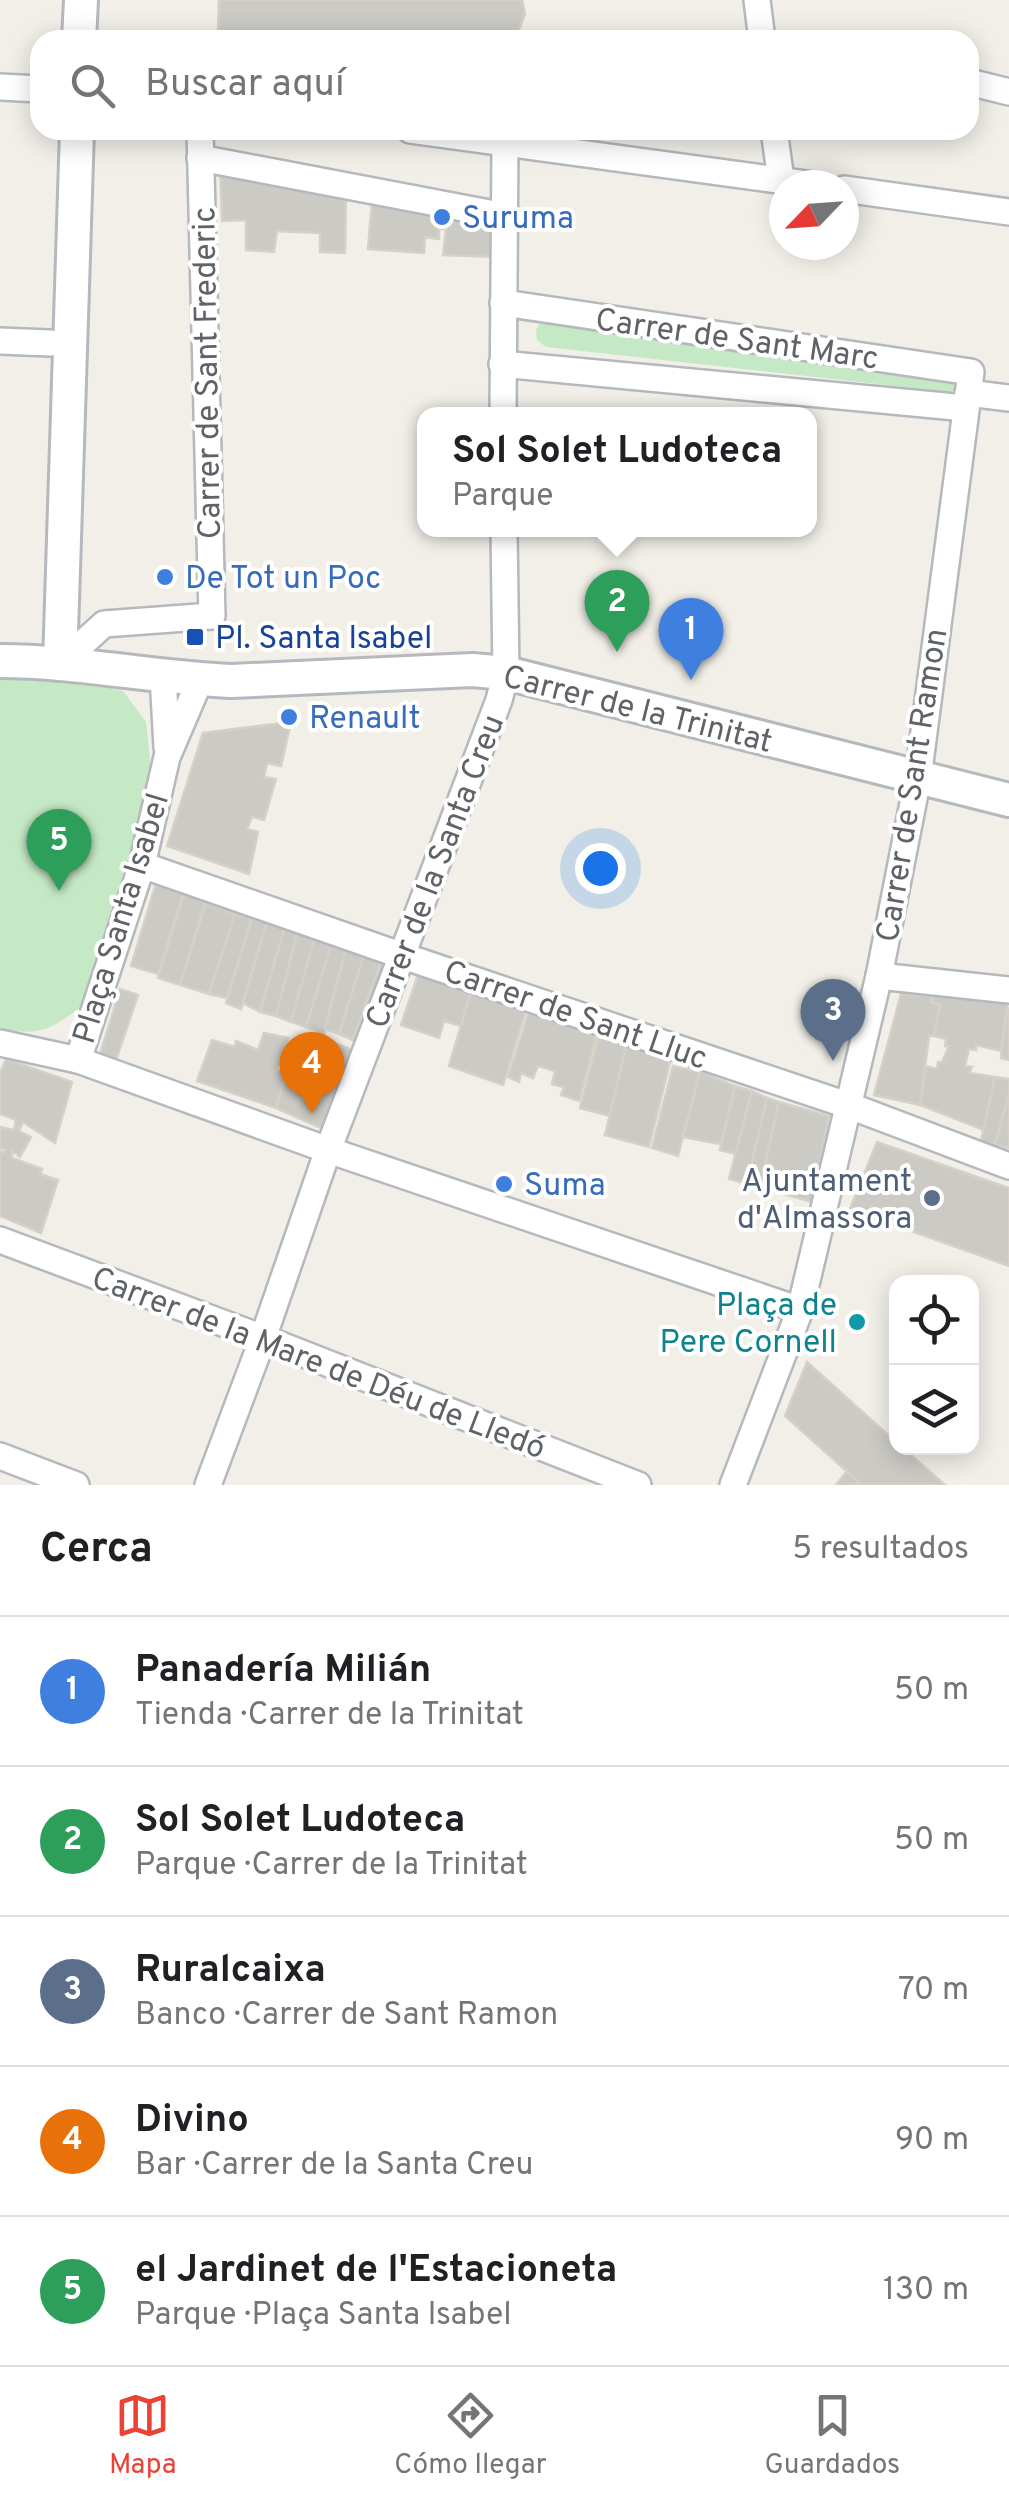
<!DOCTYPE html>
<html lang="es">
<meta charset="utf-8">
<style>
body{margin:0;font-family:Overpass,sans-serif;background:#f2f2f2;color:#202124}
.controls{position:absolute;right:30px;bottom:30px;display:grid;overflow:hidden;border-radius:20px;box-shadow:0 5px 25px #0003}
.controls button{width:90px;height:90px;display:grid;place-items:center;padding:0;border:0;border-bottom:2px solid #e0e0e0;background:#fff;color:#202124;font:50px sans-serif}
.compass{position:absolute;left:769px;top:170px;width:90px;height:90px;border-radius:50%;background:#fff;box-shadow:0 5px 25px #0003;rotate:245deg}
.you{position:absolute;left:600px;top:868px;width:35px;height:35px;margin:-25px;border:8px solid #fff;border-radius:50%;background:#1a73e8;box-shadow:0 0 0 15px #1a73e833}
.badge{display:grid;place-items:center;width:65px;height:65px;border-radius:50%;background:#ea4335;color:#fff;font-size:32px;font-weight:700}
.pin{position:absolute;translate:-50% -82px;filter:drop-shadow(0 2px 5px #0008)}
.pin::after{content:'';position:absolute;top:52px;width:35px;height:30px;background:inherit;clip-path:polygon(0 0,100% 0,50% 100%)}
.popup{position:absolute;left:417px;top:407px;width:400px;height:130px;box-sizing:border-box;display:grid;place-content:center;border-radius:20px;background:#fff;filter:drop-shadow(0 2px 8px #0005);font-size:32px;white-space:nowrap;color:#757577}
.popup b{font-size:38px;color:#202124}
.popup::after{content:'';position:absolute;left:50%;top:100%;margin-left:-20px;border:20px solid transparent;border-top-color:#fff}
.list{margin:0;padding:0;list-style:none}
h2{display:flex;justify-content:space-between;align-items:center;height:130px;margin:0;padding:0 40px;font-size:42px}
h2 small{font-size:32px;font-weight:400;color:#757577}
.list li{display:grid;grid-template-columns:65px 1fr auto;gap:30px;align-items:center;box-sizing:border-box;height:150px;padding:0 40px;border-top:2px solid #e0e0e0}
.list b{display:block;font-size:38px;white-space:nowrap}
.list p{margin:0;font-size:32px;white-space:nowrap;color:#757577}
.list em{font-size:32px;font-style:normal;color:#757577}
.icon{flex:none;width:55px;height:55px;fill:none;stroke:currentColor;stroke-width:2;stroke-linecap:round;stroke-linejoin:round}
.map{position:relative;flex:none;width:1009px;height:1485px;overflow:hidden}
.search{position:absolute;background:#fff;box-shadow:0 5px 25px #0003;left:30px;right:30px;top:30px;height:110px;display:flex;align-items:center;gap:25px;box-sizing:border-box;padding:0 35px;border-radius:30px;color:#757577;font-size:38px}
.sheet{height:880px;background:#fff}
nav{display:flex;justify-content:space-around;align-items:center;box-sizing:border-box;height:140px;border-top:2px solid #e0e0e0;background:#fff;font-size:28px;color:#757577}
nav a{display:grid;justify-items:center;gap:5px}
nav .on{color:#ea4335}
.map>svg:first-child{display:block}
.green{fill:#c5e8c5}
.building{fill:#cccac5;stroke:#d6d1c6;stroke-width:2.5}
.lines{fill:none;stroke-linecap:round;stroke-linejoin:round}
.minor-casing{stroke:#b5b8bc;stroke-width:30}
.tertiary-casing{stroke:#b5b8bc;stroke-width:38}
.minor{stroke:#fff;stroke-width:25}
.tertiary{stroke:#fff;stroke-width:32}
.shop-dot{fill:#3f7fe0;stroke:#fff;stroke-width:4}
.transit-dot{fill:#1a4fb4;stroke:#fff;stroke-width:4}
.service-dot{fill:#5c6f8a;stroke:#fff;stroke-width:4}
.culture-dot{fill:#0f9aa8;stroke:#fff;stroke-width:4}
.labels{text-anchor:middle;stroke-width:8;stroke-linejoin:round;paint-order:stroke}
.shop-label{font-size:32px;fill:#366cbe;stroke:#fff;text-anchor:start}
.street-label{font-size:32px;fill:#5f6368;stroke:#fff}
.transit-label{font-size:32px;fill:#164399;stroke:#fff;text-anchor:start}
.service-label{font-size:32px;fill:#4e5e75;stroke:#fff;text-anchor:end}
.culture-label{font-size:32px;fill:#0d838f;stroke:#fff;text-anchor:end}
</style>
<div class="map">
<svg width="1009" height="1485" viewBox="0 0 1009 1485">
<rect width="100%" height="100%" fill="#f1efe8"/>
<g class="green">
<path d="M546,319L954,381L958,386L957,390L949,392L546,347L537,340C535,329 537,325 546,319Z"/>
<path d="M0,678L89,682L123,691L146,722L152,777L83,1006C48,1030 43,1036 0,1029Z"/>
</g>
<g class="building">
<path d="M219,0H522L525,14L515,40H226L218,32Z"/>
<path d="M220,164L346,188L345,253L320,252V233L277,231L274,252L246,250V220L222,221Z"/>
<path d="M373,190L502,219L497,257L443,255L446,229H439V239L425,237L424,253L368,249Z"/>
<path d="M291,722L281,766L267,763L264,777L276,779L264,820L252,817L247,829L258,832L249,874L167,846L203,733Z"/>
<path d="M158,877L184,889L158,974L131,966Z"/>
<path d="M185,892L206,899L180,985L158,978Z"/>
<path d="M206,903L235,914L209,994L180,985Z"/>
<path d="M235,914L252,918L227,998L209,994Z"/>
<path d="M252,918L267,922L241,1009L226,1003Z"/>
<path d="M267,922L285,927L260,1012L243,1003Z"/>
<path d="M285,927L298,931L276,1016L260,1012Z"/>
<path d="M298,931L315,937L291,1022L276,1016Z"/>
<path d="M315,937L332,942L306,1027L291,1022Z"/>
<path d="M332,942L346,948L324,1033L306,1027Z"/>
<path d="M346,948L365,952L339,1034L325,1029Z"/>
<path d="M365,952L383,956L353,1040L339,1034Z"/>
<path d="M383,956L394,958L363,1043L353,1040Z"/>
<path d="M419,972L471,992L461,1026L444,1021L439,1038L401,1025Z"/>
<path d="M120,989L138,995L115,1063L99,1058Z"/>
<path d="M471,992L526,1010L503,1085L449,1066Z"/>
<path d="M901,994L933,996L931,1002L940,1004L934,1036H929L920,1105L874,1095Z"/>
<path d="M933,996L1008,1000L1001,1051L976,1045V1050L969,1049L965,1066L972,1067L969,1073L995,1077L984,1130L920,1105L926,1066L937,1069L938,1062H942L949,1046H945L946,1039L934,1036L940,1004L931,1002Z"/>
<path d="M1007,1008L1009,1009V1060L1001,1058Z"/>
<path d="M529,1011L596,1037L579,1101L561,1095L564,1087L552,1084L555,1071L538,1066L533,1078L521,1073L519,1082L508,1077Z"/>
<path d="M264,1033L288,1038L276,1070L286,1074L276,1108L197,1081L212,1040L235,1047L236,1041L258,1050Z"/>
<path d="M313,1035L355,1051L330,1132L276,1108L286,1074L296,1077Z"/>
<path d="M599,1035L627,1043L610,1116L580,1108Z"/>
<path d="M627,1043L671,1058L649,1147L605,1135Z"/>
<path d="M6,1059L72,1082L55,1143L23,1122L19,1131L31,1137L20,1157L12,1151V1158L42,1169L40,1174L58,1180L41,1233L0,1216V1151L4,1153L6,1150L0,1148V1127L14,1130L16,1120L0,1114V1073Z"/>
<path d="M673,1066L700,1072L678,1156L652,1148Z"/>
<path d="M700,1072L735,1086L721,1144L683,1137Z"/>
<path d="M995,1077L1009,1079V1095L995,1145L981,1141Z"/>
<path d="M735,1086L752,1091L736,1154L720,1150Z"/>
<path d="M752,1091L767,1098L747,1184L729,1179Z"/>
<path d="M1009,1095V1148L995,1145Z"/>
<path d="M767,1098L779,1102L760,1186L747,1184Z"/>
<path d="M779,1102L829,1116L812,1202L760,1187Z"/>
<path d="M877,1142L1009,1188V1266L850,1209Z"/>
<path d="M807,1362L896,1442V1448H903L945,1485H862L785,1416Z"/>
<path d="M847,1471L862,1485H836Z"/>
</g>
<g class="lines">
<g class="minor-casing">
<g id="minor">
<path d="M757,0L762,40"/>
<path d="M973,83L1009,92"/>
<path d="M0,87L40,89"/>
<path d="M410,130L814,185"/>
<path d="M774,130L781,180"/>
<path d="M200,158L505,216"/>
<path d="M844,189L1009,212"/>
<path d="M503,303L971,372L918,778L879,976L800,1310L733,1485"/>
<path d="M0,341L50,343"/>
<path d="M502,364L966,408"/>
<path d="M968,393L1009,398"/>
<path d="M503,414L505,143"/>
<path d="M60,664L104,624L212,616L200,130"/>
<path d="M163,676L167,747"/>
<path d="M142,865L400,955L850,1106L1009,1166"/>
<path d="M879,976L1009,990"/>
<path d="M0,1043L78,1060L142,865L167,757L200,680"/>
<path d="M78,1060L328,1150L800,1310"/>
<path d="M0,1240L263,1338L638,1485"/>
<path d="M0,1456L76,1485"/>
<path d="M208,1485L263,1338L328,1150L499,700L506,673L504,530"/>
</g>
</g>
<g class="tertiary-casing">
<g id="tertiary">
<path d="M79,40L81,0"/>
<path d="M0,661C77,661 154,678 231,681L472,670L506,673L1009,800"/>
<path d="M60,664L77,130"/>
</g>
</g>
<use href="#minor" class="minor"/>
<use href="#tertiary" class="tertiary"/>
</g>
<g class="shop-dot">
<circle cx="442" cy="217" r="10"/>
<circle cx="165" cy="577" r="10"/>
<circle cx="289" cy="717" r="10"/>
<circle cx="504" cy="1184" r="10"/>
</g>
<rect class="transit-dot" x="185" y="627" width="20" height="20" rx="5"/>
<circle class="service-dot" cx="932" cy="1198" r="10"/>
<circle class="culture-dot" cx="857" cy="1322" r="10"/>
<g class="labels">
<g class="shop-label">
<text x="462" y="228">Suruma</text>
<text x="185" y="588">De Tot un Poc</text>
<text x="309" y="728">Renault</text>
<text x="524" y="1195">Suma</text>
</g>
<g class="street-label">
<text transform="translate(737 338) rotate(8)" y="11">Carrer de Sant Marc</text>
<text transform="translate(206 373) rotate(-91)" y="11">Carrer de Sant Frederic</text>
<text transform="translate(638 708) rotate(14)" y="11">Carrer de la Trinitat</text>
<text transform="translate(911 785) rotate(-81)" y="11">Carrer de Sant Ramon</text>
<text transform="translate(434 871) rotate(-69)" y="11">Carrer de la Santa Creu</text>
<text transform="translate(120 918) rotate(-73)" y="11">Plaça Santa Isabel</text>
<text transform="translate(576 1014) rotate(19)" y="11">Carrer de Sant Lluc</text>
<text transform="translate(319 1362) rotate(21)" y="11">Carrer de la Mare de Déu de Lledó</text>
</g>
<g class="transit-label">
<text x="215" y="648">Pl. Santa Isabel</text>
</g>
<g class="service-label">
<text x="912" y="1191">Ajuntament<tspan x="912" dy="37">d'Almassora</tspan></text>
</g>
<g class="culture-label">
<text x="837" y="1315">Plaça de<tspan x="837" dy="37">Pere Cornell</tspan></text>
</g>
</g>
</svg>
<div class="controls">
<button><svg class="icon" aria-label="locate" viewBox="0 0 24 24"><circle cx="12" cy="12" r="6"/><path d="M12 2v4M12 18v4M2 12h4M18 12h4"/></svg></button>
<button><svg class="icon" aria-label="layers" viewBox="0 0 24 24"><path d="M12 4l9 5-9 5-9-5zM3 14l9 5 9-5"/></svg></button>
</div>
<svg class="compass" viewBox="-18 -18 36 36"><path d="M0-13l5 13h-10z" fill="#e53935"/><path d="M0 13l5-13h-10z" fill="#757577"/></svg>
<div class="you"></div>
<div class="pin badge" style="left:691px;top:680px;background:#3f7fe0">1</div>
<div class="pin badge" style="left:617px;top:652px;background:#2e9e5b">2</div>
<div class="popup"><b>Sol Solet Ludoteca</b>Parque</div>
<div class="pin badge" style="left:833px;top:1061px;background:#5c6f8a">3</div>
<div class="pin badge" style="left:312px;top:1114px;background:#e8710a">4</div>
<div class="pin badge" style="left:59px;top:891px;background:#2e9e5b">5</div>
<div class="search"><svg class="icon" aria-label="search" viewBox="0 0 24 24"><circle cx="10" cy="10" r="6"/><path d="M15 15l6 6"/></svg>Buscar aquí</div>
</div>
<section class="sheet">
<h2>Cerca<small>5 resultados</small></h2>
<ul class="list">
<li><span class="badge" style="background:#3f7fe0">1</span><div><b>Panadería Milián</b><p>Tienda · Carrer de la Trinitat</p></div><em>50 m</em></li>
<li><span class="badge" style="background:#2e9e5b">2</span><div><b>Sol Solet Ludoteca</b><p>Parque · Carrer de la Trinitat</p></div><em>50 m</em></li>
<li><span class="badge" style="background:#5c6f8a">3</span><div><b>Ruralcaixa</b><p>Banco · Carrer de Sant Ramon</p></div><em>70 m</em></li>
<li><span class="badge" style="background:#e8710a">4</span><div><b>Divino</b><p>Bar · Carrer de la Santa Creu</p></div><em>90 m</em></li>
<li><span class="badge" style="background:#2e9e5b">5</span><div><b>el Jardinet de l'Estacioneta</b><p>Parque · Plaça Santa Isabel</p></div><em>130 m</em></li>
</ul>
</section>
<nav>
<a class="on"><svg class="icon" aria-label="map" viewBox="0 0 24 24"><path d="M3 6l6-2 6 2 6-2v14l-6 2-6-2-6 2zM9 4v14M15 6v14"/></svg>Mapa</a>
<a><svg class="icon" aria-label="directions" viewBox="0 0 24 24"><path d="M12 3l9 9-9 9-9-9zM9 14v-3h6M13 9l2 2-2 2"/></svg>Cómo llegar</a>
<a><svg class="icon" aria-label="saved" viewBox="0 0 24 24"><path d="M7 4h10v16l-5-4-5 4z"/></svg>Guardados</a>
</nav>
